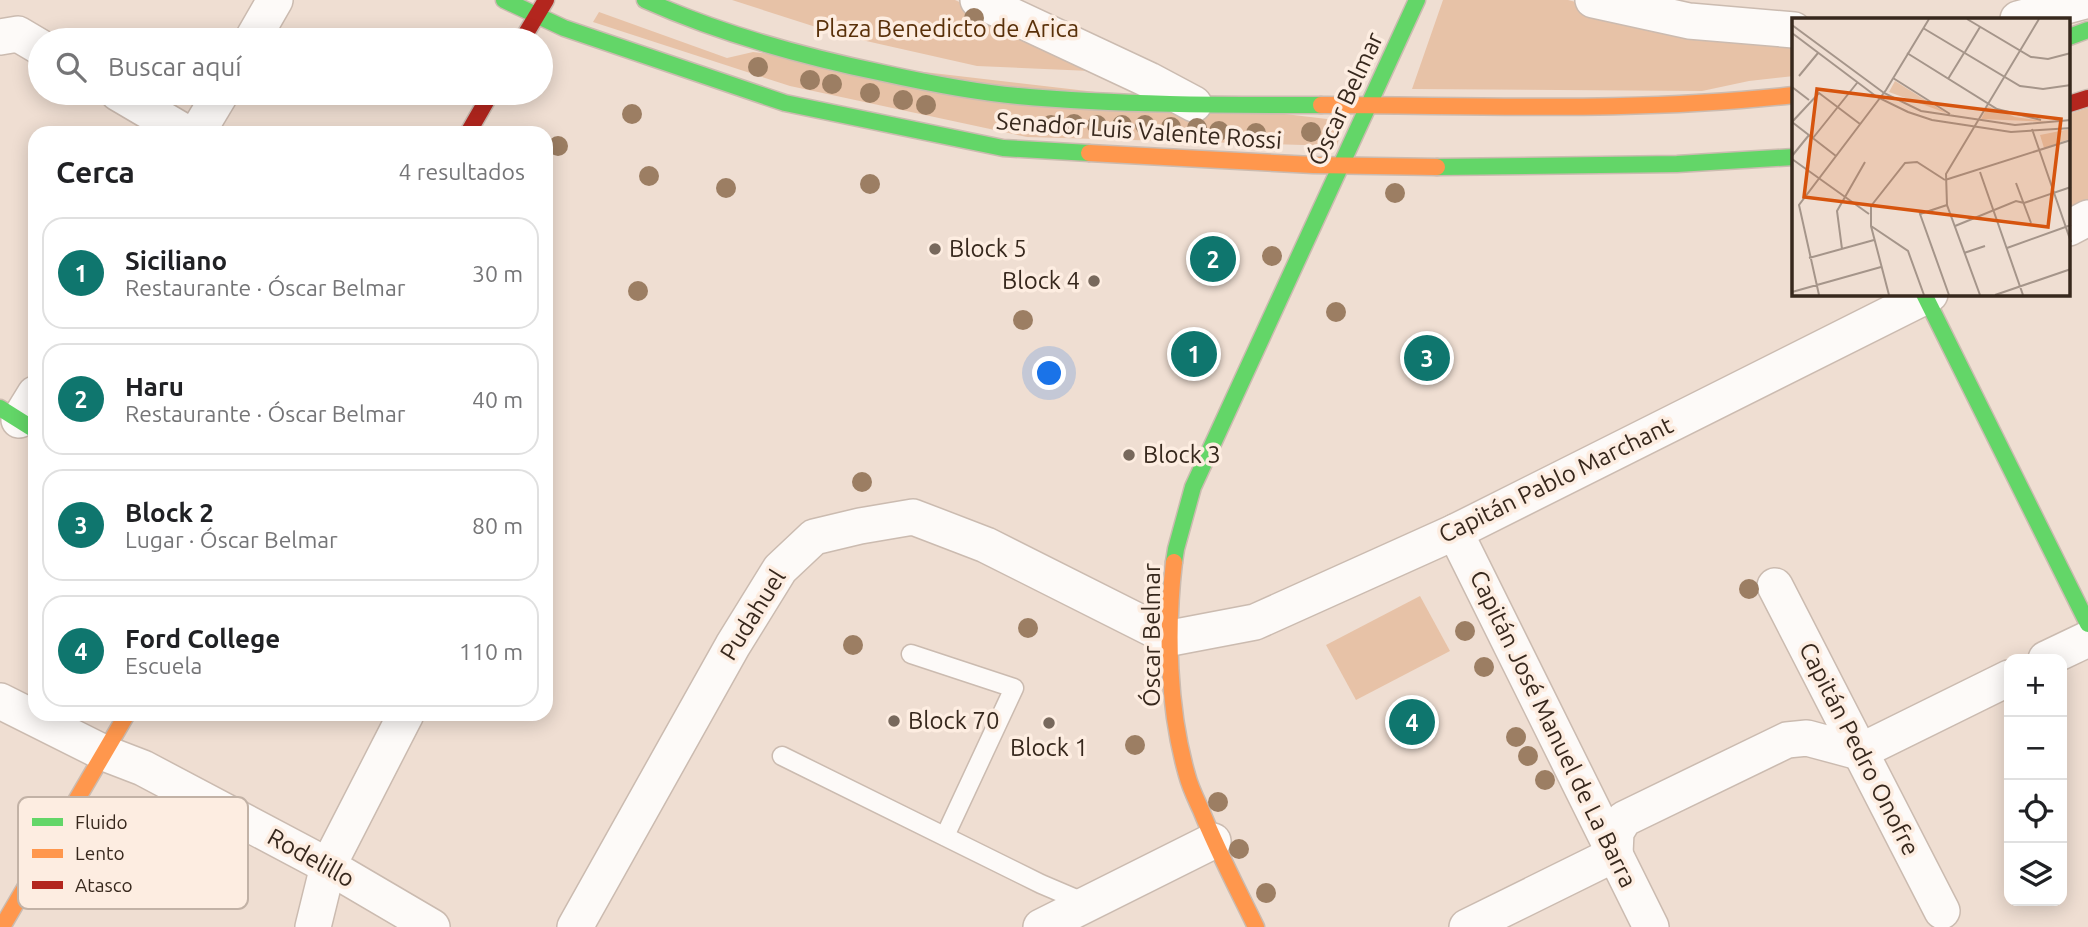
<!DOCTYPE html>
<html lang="es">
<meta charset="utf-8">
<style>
body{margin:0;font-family:Ubuntu,sans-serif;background:#f6f6f6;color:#202124}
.controls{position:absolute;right:21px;bottom:21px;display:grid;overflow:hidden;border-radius:14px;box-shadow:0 4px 18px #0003}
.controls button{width:63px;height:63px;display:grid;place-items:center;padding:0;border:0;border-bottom:2px solid #e0e0e0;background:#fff;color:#202124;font:35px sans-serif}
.you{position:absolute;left:1050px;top:374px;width:24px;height:24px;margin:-18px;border:5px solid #fff;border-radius:50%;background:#1a73e8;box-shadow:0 0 0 10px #1a73e833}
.badge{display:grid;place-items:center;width:46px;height:46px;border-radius:50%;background:#0f766e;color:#fff;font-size:23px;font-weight:700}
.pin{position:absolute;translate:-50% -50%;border:4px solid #fff;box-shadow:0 2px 7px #0006}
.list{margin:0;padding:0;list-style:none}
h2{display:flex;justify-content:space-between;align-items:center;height:91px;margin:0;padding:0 28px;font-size:30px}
h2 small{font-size:23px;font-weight:400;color:#757577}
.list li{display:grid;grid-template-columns:46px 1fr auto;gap:21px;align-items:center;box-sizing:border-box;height:112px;margin:0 14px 14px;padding:0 14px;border:2px solid #e0e0e0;border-radius:21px}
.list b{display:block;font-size:26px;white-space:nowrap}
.list p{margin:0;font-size:23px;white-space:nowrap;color:#757577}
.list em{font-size:23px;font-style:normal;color:#757577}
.icon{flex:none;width:38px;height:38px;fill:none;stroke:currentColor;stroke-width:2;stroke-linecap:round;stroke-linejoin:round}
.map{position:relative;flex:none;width:2088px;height:927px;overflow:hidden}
.search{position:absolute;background:#fff;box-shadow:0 4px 18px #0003;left:28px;top:28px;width:525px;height:77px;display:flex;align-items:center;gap:18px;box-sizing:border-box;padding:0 24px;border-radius:38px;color:#757577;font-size:26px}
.panel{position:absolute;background:#fff;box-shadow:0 4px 18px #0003;left:28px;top:126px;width:525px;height:595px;border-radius:21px}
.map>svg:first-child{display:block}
.green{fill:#e7c2a7}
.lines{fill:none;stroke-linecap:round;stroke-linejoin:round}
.lane-casing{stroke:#cbbbb0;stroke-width:21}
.street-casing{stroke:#cbbbb0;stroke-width:38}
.fast-casing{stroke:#cbbbb0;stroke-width:19}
.slow-casing{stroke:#cbbbb0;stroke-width:19}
.jam-casing{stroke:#cbbbb0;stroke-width:19}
.lane{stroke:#fdfaf8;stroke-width:18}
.street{stroke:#fdfaf8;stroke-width:35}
.fast{stroke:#63d668;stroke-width:16}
.slow{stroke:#ff974d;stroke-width:16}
.jam{stroke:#b3261e;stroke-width:16}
.tree{fill:#9c7e63}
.poi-dot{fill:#77685c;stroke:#fdede1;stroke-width:2.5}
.labels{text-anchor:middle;stroke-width:7;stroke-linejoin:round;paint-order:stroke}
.park-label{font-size:24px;fill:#593009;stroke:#fdede1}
.street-label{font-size:24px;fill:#37281d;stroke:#fdede1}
.poi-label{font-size:24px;fill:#37281d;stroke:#fdede1;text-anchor:start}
.inset-road{fill:none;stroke:#a5958a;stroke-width:2}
.view{fill:#d6540e;fill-opacity:0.15;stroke:#d6540e;stroke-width:3.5}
.inset-edge{fill:none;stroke:#37281d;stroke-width:3.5}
.key{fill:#fdede1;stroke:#c2b2a6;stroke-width:2}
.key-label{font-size:19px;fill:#37281d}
</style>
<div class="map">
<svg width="2088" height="927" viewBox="0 0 2088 927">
<rect width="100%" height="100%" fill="#efded2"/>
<g class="green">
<path d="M732,0H955L1113,72L977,66L844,36Z"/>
<path d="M1443,0H1568L1693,32L1794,36V76L1749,81L1702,91L1412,89Z"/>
<path d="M599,12L727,58L753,52L1344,121L1337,146L1027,137L790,86L593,22Z"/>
<path d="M2088,108V208L2069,218V114Z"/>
<path d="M1420,596L1450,651L1356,700L1326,645Z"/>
</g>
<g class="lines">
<g class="lane-casing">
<g id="lane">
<path d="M911,654L1014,688L945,836"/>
<path d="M782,756L1041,884L1088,904"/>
</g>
</g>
<g class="street-casing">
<g id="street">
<path d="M978,0L1149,80L1194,104"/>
<path d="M1593,0L1689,21L1794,30"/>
<path d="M2018,19L2088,0"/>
<path d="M0,37L18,34L40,47"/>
<path d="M252,40L275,0"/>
<path d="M118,93L186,133"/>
<path d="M197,133L221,93"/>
<path d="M2069,228L2088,218"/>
<path d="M19,420L35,394"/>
<path d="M1455,532L1651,927"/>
<path d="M1775,586L1942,911"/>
<path d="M2046,659L2088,639"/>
<path d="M0,701L104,753L143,768L328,866L432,927"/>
<path d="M313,927L328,866L406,714"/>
<path d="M575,927L733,645L780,569L814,537L860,526L913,517L986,545L1171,638L1255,622L1455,532L1930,294"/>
<path d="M1041,927L1213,841"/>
<path d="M1467,927L1615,854L1616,832L1624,819L1787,740L1807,738L1859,752L2009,678"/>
</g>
</g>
<g class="fast-casing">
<g id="fast">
<path d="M504,0L564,28L785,103L1003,148L1089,153"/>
<path d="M645,0C721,34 801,56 883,73C928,83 973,92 1018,96C1119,105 1220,105 1321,105"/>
<path d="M2069,37L2088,30"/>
<path d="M1437,167L1677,164L1794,157"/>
<path d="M1924,294L2088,624"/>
<path d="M0,408L35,430"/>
<path d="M1174,562L1176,549L1193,487L1417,0"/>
</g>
</g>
<g class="slow-casing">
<g id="slow">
<path d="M1321,105C1479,105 1636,113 1794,95"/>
<path d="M1089,153L1313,165L1437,167"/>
<path d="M1174,562C1166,630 1168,709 1187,775C1190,787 1196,799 1201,810C1217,850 1237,888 1256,927"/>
<path d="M2,927L127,714"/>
</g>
</g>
<g class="jam-casing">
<g id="jam">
<path d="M522,40L546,0"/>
<path d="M2069,104L2088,98"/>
<path d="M468,133L491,93"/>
</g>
</g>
<use href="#lane" class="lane"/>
<use href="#street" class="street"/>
<use href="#fast" class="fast"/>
<use href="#slow" class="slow"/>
<use href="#jam" class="jam"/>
</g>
<g class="tree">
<circle cx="974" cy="18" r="10"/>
<circle cx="758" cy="67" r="10"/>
<circle cx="810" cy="80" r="10"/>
<circle cx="832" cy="84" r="10"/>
<circle cx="870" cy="93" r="10"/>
<circle cx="903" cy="100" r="10"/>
<circle cx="926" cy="105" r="10"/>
<circle cx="632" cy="114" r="10"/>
<circle cx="1074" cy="124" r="10"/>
<circle cx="1051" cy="125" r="10"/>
<circle cx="1097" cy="125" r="10"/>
<circle cx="1122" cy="125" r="10"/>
<circle cx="1145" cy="125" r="10"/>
<circle cx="1171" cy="127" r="10"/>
<circle cx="1197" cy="128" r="10"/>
<circle cx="1219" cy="131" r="10"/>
<circle cx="1311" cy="132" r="10"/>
<circle cx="1256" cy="133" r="10"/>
<circle cx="558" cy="146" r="10"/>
<circle cx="649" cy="176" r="10"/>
<circle cx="870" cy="184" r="10"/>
<circle cx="726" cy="188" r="10"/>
<circle cx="1395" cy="193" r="10"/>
<circle cx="1272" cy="256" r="10"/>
<circle cx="638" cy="291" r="10"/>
<circle cx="1336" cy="312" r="10"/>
<circle cx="1023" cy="320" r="10"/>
<circle cx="862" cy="482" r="10"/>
<circle cx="1749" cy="589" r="10"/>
<circle cx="1028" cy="628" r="10"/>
<circle cx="1465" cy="631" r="10"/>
<circle cx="853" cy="645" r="10"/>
<circle cx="1484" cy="667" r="10"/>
<circle cx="1516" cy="737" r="10"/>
<circle cx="1135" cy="745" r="10"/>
<circle cx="1528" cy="756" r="10"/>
<circle cx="1545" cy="780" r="10"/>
<circle cx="1218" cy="802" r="10"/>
<circle cx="1239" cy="849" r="10"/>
<circle cx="1266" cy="893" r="10"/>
</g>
<g class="poi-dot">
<circle cx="935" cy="249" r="7"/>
<circle cx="1094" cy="281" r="7"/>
<circle cx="1129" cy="455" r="7"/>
<circle cx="894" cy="721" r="7"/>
<circle cx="1049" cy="723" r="7"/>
</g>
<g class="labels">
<g class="park-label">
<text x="947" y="37">Plaza Benedicto de Arica</text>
</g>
<g class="street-label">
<text transform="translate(1346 99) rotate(-65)" y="8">Óscar Belmar</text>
<text transform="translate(1139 131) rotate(4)" y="8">Senador Luis Valente Rossi</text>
<text transform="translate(1556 480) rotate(-26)" y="8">Capitán Pablo Marchant</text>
<text transform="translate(753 615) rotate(-58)" y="8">Pudahuel</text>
<text transform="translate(1152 635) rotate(-90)" y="8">Óscar Belmar</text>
<text transform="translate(1553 729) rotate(64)" y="8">Capitán José Manuel de La Barra</text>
<text transform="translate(1859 749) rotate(63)" y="8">Capitán Pedro Onofre</text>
<text transform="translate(311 858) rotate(29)" y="8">Rodelillo</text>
</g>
<g class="poi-label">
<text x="949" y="257">Block 5</text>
<text x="1080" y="289" text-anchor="end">Block 4</text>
<text x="1143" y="463">Block 3</text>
<text x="908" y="729">Block 70</text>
<text x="1049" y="756" text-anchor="middle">Block 1</text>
</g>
</g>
<g transform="translate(1792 18)">
<rect width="278" height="278" fill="#efded2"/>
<path d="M103,63L154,95L97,74ZM196,88L223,99L257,104L189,101ZM278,111V121L252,130L248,117Z" fill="#e7c2a7"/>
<path class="inset-road" d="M175,1L239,39L256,41L279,35M0,7L92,75L129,93L223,107L279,102M131,10L228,68L251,71L279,67M0,15L85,79L116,94L140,102L219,114L279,110M173,34L188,9M115,35L205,91L249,102M7,58L26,35M101,60L158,96M156,61L172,35M0,69L17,82M0,104L27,75L68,106M0,104L44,138M240,111L279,224M21,120L65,65M0,138L17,117M0,141L77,196M188,154L231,277M153,162L279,122M224,165L239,205M155,187L128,196L157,277M79,208L116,233L132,277M163,208L224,183L232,185L279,169M215,230L279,207M50,231L45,193L73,144M172,235L193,228M17,240L82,222M0,274L89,249M27,277L7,187L94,72L137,1M97,277L79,208V188L113,145L125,144L153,162M188,277L155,187L154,156L247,1M203,277L279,251"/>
<path class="view" d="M25,71L269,101L256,209L12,179Z"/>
<rect width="278" height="278" class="inset-edge"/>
</g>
<rect x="18" y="797" width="230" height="112" rx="10" class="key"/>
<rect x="32" y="818" width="31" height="8" fill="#63d668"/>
<rect x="32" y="849" width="31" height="9" fill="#ff974d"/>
<rect x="32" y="881" width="31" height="8" fill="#b3261e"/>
<g class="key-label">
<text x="75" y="829">Fluido</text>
<text x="75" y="860">Lento</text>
<text x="75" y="892">Atasco</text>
</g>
</svg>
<div class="controls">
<button>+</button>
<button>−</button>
<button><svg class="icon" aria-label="locate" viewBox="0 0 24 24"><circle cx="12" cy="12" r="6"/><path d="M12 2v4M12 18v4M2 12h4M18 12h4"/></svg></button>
<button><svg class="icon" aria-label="layers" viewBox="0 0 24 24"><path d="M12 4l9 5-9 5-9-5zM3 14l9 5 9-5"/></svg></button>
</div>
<div class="you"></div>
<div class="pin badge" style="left:1194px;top:354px">1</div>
<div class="pin badge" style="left:1213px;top:259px">2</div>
<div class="pin badge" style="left:1427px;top:358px">3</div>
<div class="pin badge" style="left:1412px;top:722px">4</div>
<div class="search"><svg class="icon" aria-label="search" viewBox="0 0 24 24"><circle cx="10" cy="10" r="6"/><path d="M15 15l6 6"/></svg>Buscar aquí</div>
<section class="panel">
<h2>Cerca<small>4 resultados</small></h2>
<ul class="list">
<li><span class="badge">1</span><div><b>Siciliano</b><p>Restaurante · Óscar Belmar</p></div><em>30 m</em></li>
<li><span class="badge">2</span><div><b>Haru</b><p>Restaurante · Óscar Belmar</p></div><em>40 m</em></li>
<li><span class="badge">3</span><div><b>Block 2</b><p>Lugar · Óscar Belmar</p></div><em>80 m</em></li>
<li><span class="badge">4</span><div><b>Ford College</b><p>Escuela</p></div><em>110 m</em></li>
</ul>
</section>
</div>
